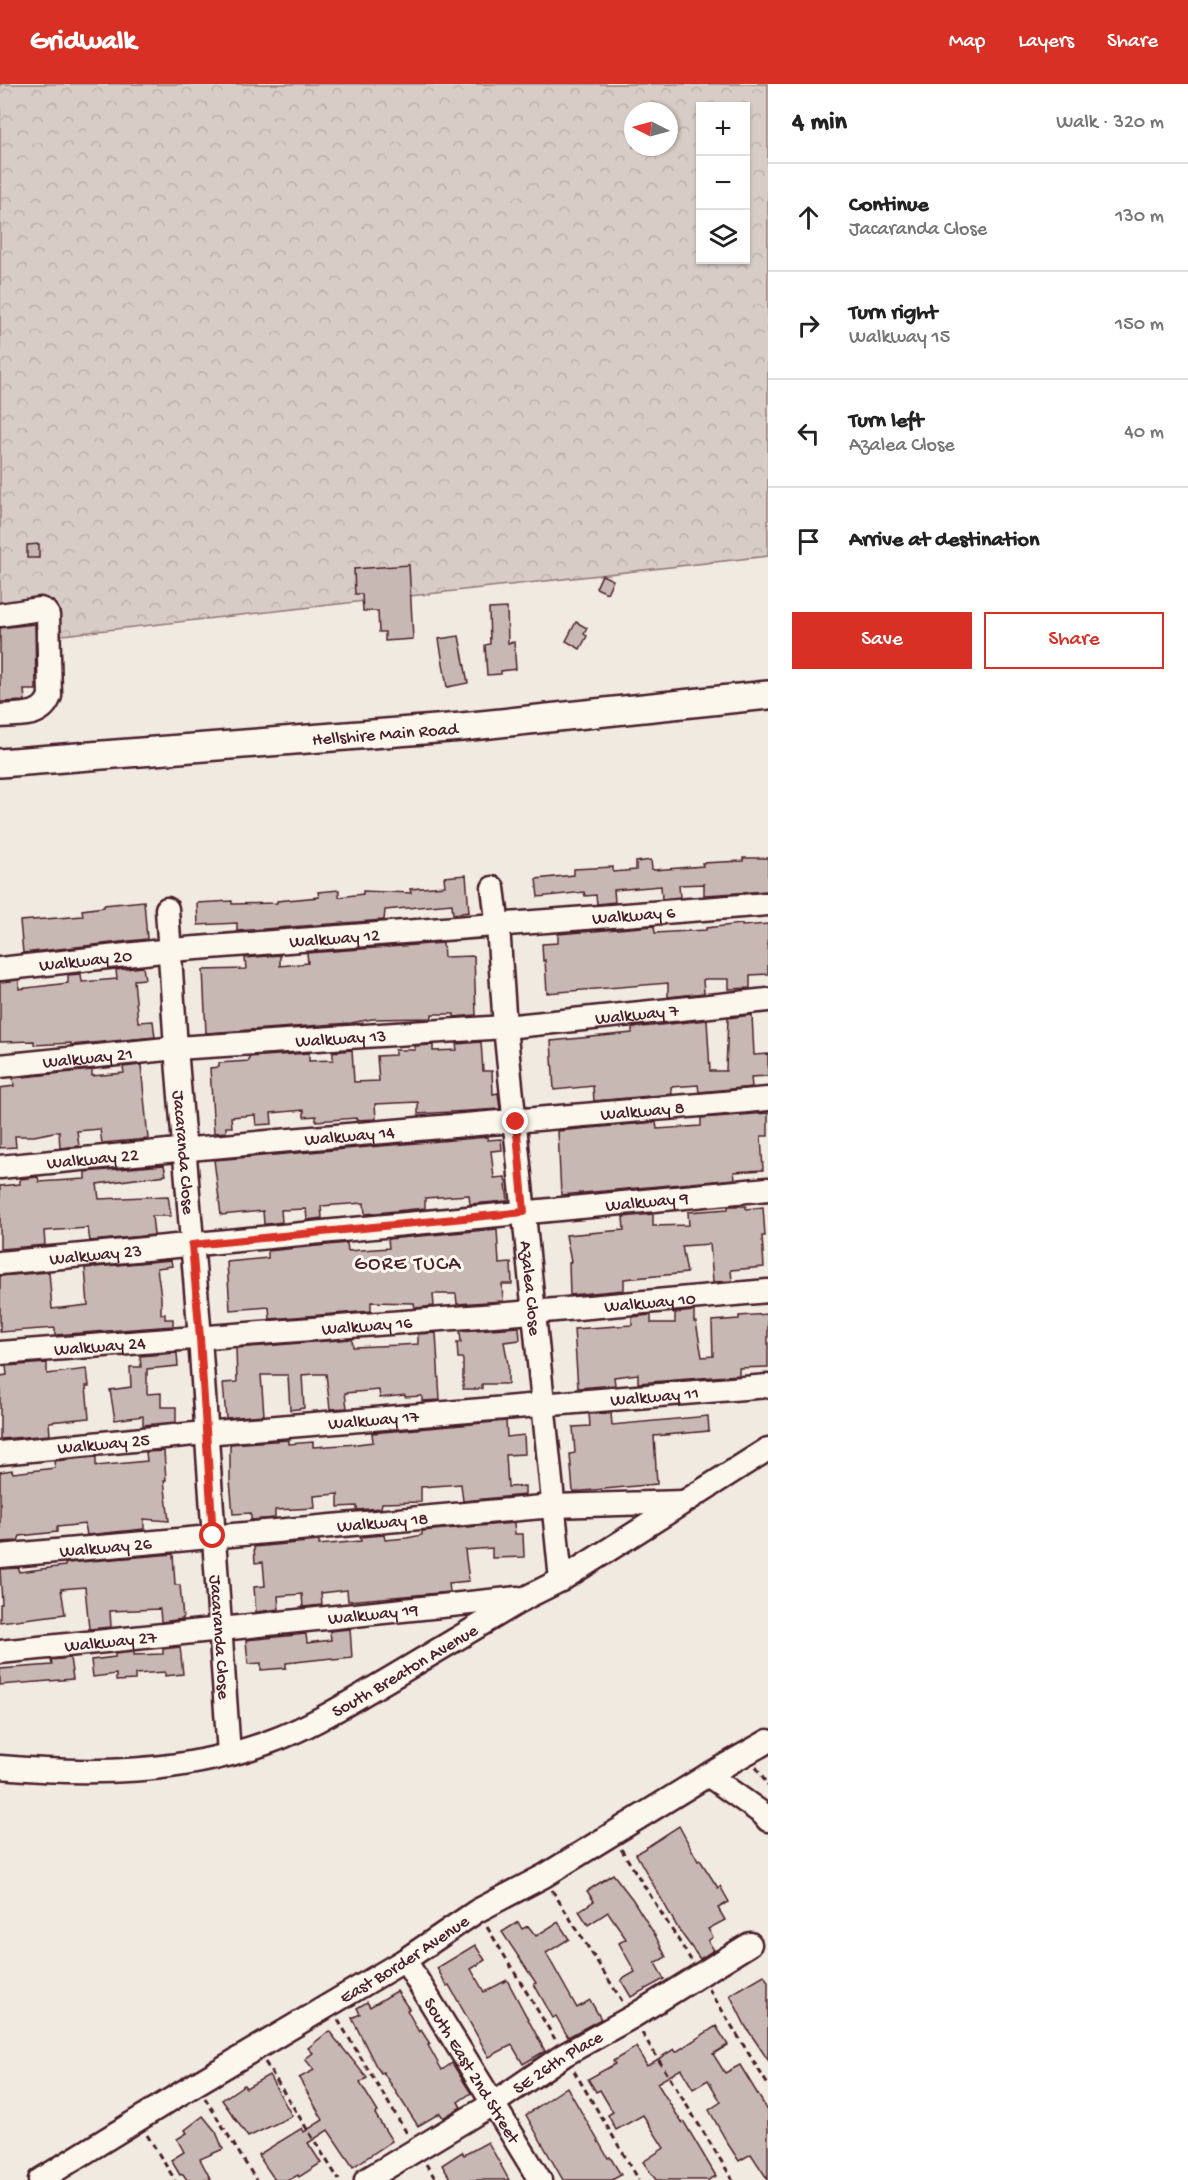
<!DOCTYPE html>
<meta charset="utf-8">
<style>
body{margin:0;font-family:"Gochi Hand",sans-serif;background:#f6f6f6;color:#222}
.controls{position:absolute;right:18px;top:18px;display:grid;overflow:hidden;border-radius:0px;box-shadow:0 2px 4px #0004}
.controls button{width:54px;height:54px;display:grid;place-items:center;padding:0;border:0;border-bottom:2px solid #e0e0e0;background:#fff;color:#222;font:30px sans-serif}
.compass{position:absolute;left:624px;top:18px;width:54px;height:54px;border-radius:50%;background:#fff;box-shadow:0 2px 4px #0004;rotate:276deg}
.stop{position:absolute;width:18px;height:18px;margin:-14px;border:4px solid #d93025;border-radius:50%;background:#fff}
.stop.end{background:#d93025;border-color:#fff;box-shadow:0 2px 6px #0008}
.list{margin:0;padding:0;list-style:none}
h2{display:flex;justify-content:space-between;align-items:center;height:78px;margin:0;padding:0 24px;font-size:26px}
h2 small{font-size:20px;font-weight:400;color:#767676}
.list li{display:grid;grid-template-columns:39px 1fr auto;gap:18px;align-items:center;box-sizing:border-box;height:108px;padding:0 24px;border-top:2px solid #e0e0e0}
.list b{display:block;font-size:22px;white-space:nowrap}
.list p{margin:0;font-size:20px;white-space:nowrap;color:#767676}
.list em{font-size:20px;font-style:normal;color:#767676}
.actions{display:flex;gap:12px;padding:18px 24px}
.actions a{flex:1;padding:14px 0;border:2px solid #d93025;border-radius:0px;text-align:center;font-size:21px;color:#d93025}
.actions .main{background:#d93025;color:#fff}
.icon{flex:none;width:33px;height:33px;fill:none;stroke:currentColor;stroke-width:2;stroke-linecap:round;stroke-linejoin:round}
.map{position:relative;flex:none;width:768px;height:2096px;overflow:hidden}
header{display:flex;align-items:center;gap:36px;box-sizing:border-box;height:84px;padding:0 30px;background:#d93025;color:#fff}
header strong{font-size:28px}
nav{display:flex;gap:33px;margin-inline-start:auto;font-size:21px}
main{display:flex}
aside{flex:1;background:#fff}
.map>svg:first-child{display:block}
.forest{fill:url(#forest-crowns);stroke:#917678;stroke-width:1.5;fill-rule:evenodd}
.building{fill:#c8b8b3;stroke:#4a1f2b;stroke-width:1.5}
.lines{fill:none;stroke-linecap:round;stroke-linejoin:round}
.minor-casing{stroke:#4a1f2b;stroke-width:27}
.major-casing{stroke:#4a1f2b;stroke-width:32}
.path{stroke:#4a1f2b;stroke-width:3;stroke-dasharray:6 4.5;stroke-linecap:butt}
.minor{stroke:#fbf7ec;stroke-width:22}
.major{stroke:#fbf7ec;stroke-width:27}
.route{stroke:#d93025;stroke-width:8}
.labels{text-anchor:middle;stroke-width:6;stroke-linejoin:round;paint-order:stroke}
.street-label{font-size:18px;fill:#4a1f2b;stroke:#fbf7ec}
.neighbourhood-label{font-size:20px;letter-spacing:1.5px;fill:#4a1f2b;stroke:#fbf7ec}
</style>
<header>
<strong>Gridwalk</strong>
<nav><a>Map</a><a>Layers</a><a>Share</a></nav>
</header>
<main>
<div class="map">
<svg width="768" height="2096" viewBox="0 0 768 2096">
<defs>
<pattern id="forest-crowns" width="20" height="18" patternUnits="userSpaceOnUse" patternTransform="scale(1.5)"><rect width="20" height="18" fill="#d8ccc6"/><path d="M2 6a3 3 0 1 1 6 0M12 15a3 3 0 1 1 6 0" fill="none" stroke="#bbafaa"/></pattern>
</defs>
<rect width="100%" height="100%" fill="#f0eae0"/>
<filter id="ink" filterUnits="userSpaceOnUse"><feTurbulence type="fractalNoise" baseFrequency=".0167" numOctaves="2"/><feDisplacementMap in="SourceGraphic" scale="12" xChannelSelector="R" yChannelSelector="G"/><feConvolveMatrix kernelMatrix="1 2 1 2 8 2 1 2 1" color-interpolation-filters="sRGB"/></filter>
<g filter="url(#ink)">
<path class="forest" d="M0,0H768V472L0,558ZM700,22H746V176H700ZM633,27H669V63H633Z"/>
<g class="building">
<path d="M39,460V474H27V461Z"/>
<path d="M409,481L413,555L385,557V548H379L378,527H363L362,510H355L354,485Z"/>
<path d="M602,491L613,496L607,509L596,504Z"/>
<path d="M507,524L508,559L514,558L516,585L501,587V590L487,591L485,561L490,560L489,525Z"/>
<path d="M576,538L587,544L584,550L587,552L580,565L566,557Z"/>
<path d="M35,540L36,606H24L25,617L0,618V544Z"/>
<path d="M459,552L468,599L447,603L439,555Z"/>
<path d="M743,774H768V807L704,811V800L679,801L680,813L662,815L661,802L614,806L615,818L597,820L596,811L585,812L584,808L538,813L536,795L574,791V785L613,783V788L636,786V778L651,776L652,785L654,786L703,782L702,779L743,777Z"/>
<path d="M466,791L469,828L453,830L452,820L385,826L384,836L237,847V839L198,841L197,819L232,817V820L277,819V817L319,813L318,808L339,806V813L363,810V807L411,809L410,805L445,802L444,793Z"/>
<path d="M144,817L147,855L23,869L20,837L83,832L82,826L104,823V821Z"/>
<path d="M742,840V842L768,840V890L750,891V904L729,905V895H705L703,896L704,909L668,913V899L547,909L545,876L543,877L542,860L558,859V850L654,842L655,849L706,846V844Z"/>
<path d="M443,859L444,873L474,872L476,931L454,933V930H432V934L372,935L351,939L206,949L203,886L246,885L245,874L280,871V882L308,879L307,869Z"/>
<path d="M143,883L145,895L134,896L138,938L153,937L155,953L71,961V959L34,961V957L0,958V898L19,896V905L68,899V891L81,890L82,898L117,895L116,886Z"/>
<path d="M752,931L754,971L768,970V992L751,993L752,1003L699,1008L698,1001L671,1003L672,1010L594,1017L593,1002L554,1006L551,957L632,949V944L707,936L710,987H726L728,934Z"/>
<path d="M481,958L483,987H492L493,1010L498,1009L500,1025L418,1030V1018L375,1020L376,1035L356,1036V1034L316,1037V1032L304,1033V1026L271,1029L272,1040L256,1041L255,1031L231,1033L232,1043H226V1048L214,1049L210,984L219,983V979L249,977V973L309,969V977L333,976V968L352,966L354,998L379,997L377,972L395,971V966H415V962L433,961V967L457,966L456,960Z"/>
<path d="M141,981L148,1055L102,1059L100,1045L77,1047L79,1062L60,1064L59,1047L34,1052H15L16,1063L0,1064V1004L14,1002L13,994L92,986V992L124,989L123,983Z"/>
<path d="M768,1029V1052H761L763,1086L734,1088L735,1095L561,1111L558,1047L656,1038L657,1045L701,1042V1034Z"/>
<path d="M488,1053V1056L501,1055L502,1066L491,1067L494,1094L505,1093L508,1117L470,1120L469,1111L425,1114V1124L365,1130L364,1119L321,1122L322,1134L307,1136L306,1125L281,1126L282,1138L267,1140H264L263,1127L221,1131L214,1076Z"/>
<path d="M164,1081L166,1091L97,1100L99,1115L168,1112L171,1132H152L154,1151L90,1157L88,1144L44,1147L45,1161L0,1165V1102L20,1100V1095L38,1093L39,1098L85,1095V1088Z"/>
<path d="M728,1122H746V1125L763,1123L765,1152H762L764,1183L731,1186L732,1197L713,1198L710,1160L682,1162L687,1189L624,1195V1206L570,1211L569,1179L571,1178L566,1151L624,1146L623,1133L653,1130V1142L689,1141L688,1128L728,1125Z"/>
<path d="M497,1145L499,1180L511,1179L512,1200H502L503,1217L457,1220L456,1210H433L434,1222L415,1224L414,1219L371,1218V1227L270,1235L269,1223L230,1226L227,1178L268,1174V1167L347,1159L348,1167L389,1164L388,1155Z"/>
<path d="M171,1176L172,1182L157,1184L161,1213V1230H165V1235H173V1242L55,1251V1244L0,1248V1192L49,1188L52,1225L88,1221L85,1184Z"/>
<path d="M694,1227V1238H696L702,1273L713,1272L712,1237L739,1235V1232L768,1230V1283L739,1284V1291L638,1299V1290L614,1293L615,1301L578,1304L574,1245L632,1241V1233L651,1231V1239H675V1229Z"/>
<path d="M519,1243L520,1256L504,1258L508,1280V1300H482V1305H463V1276L462,1274H458L457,1258H461L460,1247Z"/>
<path d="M436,1249L440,1316L422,1317V1312L405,1313V1311L380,1314L379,1306L345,1309L347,1324L330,1325L326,1290H315L302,1291L304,1324L290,1326L288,1291H261L264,1331L226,1334L223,1299L237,1298L236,1264L352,1255L353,1263L401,1261L418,1260V1250Z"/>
<path d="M177,1269L178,1282L147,1285V1310L161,1309V1323H176V1338L143,1341V1332L115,1336L110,1306L131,1303L130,1283H141L140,1272Z"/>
<path d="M47,1279V1290L87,1285L89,1302H86L89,1334L49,1338L50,1351L0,1355V1292L7,1291L6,1282Z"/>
<path d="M611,1329L612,1341L708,1332L709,1347L654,1352L657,1400L573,1408L570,1370L575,1369L573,1343L590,1342L589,1330Z"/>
<path d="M506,1337L507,1353L524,1351L525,1370L506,1371L508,1403L525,1402V1411L463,1417L461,1400L421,1403V1418L382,1419L381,1424L357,1426V1422L338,1423V1410L314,1412L315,1424L275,1426V1434L251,1436V1429L233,1430L230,1396V1360L289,1356V1360L313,1358V1363L357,1360L373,1358L372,1349Z"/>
<path d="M164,1367L166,1396H164L169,1437L144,1435V1445L87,1451L85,1440L57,1443V1448L20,1452L18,1457L0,1458V1388L12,1386L13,1389L55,1384L54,1377L96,1373V1382L147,1377L146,1368Z"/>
<path d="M514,1439L515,1450H523L524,1473L492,1474V1464L465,1466L469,1497L449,1499L450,1508L348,1517L347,1506L321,1509L322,1521L303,1523L302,1510L278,1512L279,1525L256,1528L254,1503L265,1502L263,1478L255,1479L254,1463L319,1457V1461L361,1457L360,1453L384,1451L385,1456L407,1454L422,1451V1447Z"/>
<path d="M173,1470L175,1501H180L183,1535L161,1538L160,1525L110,1527L111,1543L89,1545L85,1503L61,1505L65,1530L0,1538V1520H2L0,1485L19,1484V1488L65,1482V1480L68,1479Z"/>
<path d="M350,1545L352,1574L333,1576L332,1574L286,1579V1584L261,1586V1579L248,1580L246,1556L306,1550L307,1559L331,1556L330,1547Z"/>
<path d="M180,1563L183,1590L165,1592V1588L135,1590V1596L116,1597V1590L93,1593L91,1576L115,1573V1570L134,1568V1571L163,1570V1565Z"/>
<path d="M70,1574L73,1595L0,1601V1585L52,1581L51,1576Z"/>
<path d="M679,1742L698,1777L700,1776L718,1804L720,1802L729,1818L718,1824L725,1836L708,1845L713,1853L708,1857L714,1866L700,1875L679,1846L636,1770Z"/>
<path d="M613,1790L633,1816L655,1851L666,1873L655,1879L664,1895L631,1913L621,1896L635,1888L619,1859L626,1855L619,1844L608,1828L588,1841L579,1827L594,1817L587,1807Z"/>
<path d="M518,1838L522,1845L528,1842L536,1852L558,1838L569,1855L546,1869L577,1924L590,1916L601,1935L568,1953L556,1932L553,1934L534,1900L536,1899L502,1848Z"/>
<path d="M475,1861L485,1876L471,1885L484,1908L507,1896L545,1967L523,1980L512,1961L489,1973L449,1901L447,1902L437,1884Z"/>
<path d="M764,1891L768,1898V1976L746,1943L730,1911Z"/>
<path d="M397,1907L409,1925L407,1926L419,1948L421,1946L430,1960L428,1961L442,1986L452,1979L471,2009L458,2018L461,2023L443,2034L440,2029L418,2042L383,1988L381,1989L376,1982L352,1934L360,1930L357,1924L367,1918L370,1923Z"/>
<path d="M716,1942L728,1961L713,1970L725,1989L740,1981L768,2027V2096L751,2070L739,2077L728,2060L709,2026L721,2018L708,1996L693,2005L681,1985L657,1999L682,2039L684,2038L716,2092L709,2096H656L643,2078L664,2064L643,2031L616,2046L608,2031L613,2028L600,2006L596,2008L588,1995L615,1980L613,1977L636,1963L647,1982L674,1965L676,1968Z"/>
<path d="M329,1947L367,1994L360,1999L378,2028L375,2030L392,2057L353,2083L328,2046L308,2059L321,2079L299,2093L298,2091L289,2096H275L258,2071L302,2044L304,2048L323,2036L299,1994L314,1986L305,1975L313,1969L308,1964Z"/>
<path d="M269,1991L292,2032L248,2053L222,2016L244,2001L246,2004Z"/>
<path d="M567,2003L608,2074L610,2073L621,2091L612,2096H563L526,2031Z"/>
<path d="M203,2032L216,2048L223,2065L200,2075L211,2096H187L183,2090L180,2091L171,2076L184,2068L177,2055L187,2049L185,2046Z"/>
<path d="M488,2058L509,2096H451L442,2081L462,2068L464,2071Z"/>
</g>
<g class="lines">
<g class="minor-casing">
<g id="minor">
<path d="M0,531L40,525L45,527L48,531L50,612C42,634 21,630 0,632"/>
<path id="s1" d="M493,804L498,842L505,943L561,1496"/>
<path id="s2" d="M167,825L176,964L200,1254L229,1670"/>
<path id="s3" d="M0,885L171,866L768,820"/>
<path id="s4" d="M0,982L176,964L505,943L768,916"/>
<path id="s5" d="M0,1083C256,1057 512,1038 768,1015"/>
<path id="s6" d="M0,1179L768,1105"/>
<path id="s7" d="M0,1269L533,1228L768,1207"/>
<path id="s8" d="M0,1369L205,1349L768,1302"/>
<path id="s9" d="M0,1472L553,1422L683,1418"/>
<path id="s10" d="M0,1568L518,1514"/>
<path id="s11" d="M0,1683C90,1691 183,1690 269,1658C311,1643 348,1619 386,1597C433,1569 480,1541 527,1513L561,1496L768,1365"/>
<path d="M708,1691L763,1730L768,1736"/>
<path id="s12" d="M405,1876L540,2096"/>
<path id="s13" d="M40,2096L196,2000L405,1876L477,1827L544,1792L708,1691L768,1657"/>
<path id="s14" d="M366,2096L494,2019L564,1971L632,1933L750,1860"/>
</g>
</g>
<g class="major-casing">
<g id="major">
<path id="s15" d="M0,679L462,643L768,611"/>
</g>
</g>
<g class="path">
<path d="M756,1683L768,1702"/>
<path d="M621,1765L691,1876"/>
<path d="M552,1806L622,1917"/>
<path d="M487,1843L555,1955"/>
<path d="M709,1905L768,2001"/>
<path d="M338,1936L408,2051"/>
<path d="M642,1949L733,2096"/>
<path d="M265,1978L339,2096"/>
<path d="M574,1987L639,2096"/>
<path d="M205,2014L256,2096"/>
<path d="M147,2051L175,2096"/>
<path d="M426,2080L436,2096"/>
</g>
<use href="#minor" class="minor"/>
<use href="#major" class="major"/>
</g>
</g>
<g class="lines" filter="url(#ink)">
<path class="route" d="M213,1452L200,1254L192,1161L524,1128L516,1038"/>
</g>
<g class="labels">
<g class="street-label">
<text dy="6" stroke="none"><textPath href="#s15" startOffset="386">Hellshire Main Road</textPath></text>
<text dy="6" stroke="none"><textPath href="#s3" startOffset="636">Walkway 6</textPath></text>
<text dy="6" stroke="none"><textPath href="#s3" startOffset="336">Walkway 12</textPath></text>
<text dy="6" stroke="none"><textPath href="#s3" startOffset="86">Walkway 20</textPath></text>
<text dy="6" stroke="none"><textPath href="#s4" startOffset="639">Walkway 7</textPath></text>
<text dy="6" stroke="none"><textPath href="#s4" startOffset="342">Walkway 13</textPath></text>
<text dy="6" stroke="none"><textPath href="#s4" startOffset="88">Walkway 21</textPath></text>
<text dy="6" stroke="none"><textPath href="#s5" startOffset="645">Walkway 8</textPath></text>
<text dy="6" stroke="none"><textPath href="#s5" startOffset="351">Walkway 14</textPath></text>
<text dy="6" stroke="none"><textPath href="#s2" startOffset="244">Jacaranda Close</textPath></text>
<text dy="6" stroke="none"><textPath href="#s5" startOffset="93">Walkway 22</textPath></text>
<text dy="6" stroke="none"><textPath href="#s6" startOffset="650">Walkway 9</textPath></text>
<text dy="6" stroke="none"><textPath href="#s6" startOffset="96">Walkway 23</textPath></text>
<text dy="6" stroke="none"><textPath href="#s1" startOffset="402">Azalea Close</textPath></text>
<text dy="6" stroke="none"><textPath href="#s7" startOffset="652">Walkway 10</textPath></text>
<text dy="6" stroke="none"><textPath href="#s7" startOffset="368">Walkway 16</textPath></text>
<text dy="6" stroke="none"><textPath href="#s7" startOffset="100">Walkway 24</textPath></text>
<text dy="6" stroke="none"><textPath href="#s8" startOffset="657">Walkway 11</textPath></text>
<text dy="6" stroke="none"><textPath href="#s8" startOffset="375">Walkway 17</textPath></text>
<text dy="6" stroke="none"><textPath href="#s8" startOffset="104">Walkway 25</textPath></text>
<text dy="6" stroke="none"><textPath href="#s9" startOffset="384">Walkway 18</textPath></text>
<text dy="6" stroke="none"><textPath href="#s9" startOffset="106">Walkway 26</textPath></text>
<text dy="6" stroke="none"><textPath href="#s10" startOffset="375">Walkway 19</textPath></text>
<text dy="6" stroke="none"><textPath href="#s2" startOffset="730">Jacaranda Close</textPath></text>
<text dy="6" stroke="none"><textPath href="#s10" startOffset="111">Walkway 27</textPath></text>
<text dy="6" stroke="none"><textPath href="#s11" startOffset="426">South Breaton Avenue</textPath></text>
<text dy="6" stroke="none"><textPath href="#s13" startOffset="426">East Border Avenue</textPath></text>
<text dy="6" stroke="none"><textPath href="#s14" startOffset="225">SE 26th Place</textPath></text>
<text dy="6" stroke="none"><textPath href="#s12" startOffset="129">South East 2nd Street</textPath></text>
</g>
<g class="neighbourhood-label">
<text x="408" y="1185">GORE TUCA</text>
</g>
</g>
</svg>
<div class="controls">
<button>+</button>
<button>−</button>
<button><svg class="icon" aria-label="layers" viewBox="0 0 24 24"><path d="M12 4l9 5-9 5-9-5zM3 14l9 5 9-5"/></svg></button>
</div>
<svg class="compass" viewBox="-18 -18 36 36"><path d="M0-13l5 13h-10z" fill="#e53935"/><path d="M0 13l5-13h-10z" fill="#767676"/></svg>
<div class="stop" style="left:213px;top:1452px"></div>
<div class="stop end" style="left:516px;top:1038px"></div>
</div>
<aside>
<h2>4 min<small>Walk · 320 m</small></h2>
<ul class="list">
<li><svg class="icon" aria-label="ahead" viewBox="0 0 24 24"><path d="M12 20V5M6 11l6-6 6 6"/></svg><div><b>Continue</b><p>Jacaranda Close</p></div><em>130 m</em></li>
<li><svg class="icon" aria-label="right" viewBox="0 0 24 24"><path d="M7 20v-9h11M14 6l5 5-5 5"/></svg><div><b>Turn right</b><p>Walkway 15</p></div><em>150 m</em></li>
<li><svg class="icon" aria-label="left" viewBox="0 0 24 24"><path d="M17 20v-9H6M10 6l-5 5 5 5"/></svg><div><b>Turn left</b><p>Azalea Close</p></div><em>40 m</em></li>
<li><svg class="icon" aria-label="arrive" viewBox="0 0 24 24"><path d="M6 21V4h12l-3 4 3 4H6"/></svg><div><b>Arrive at destination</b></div></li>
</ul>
<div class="actions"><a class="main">Save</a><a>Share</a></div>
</aside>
</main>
